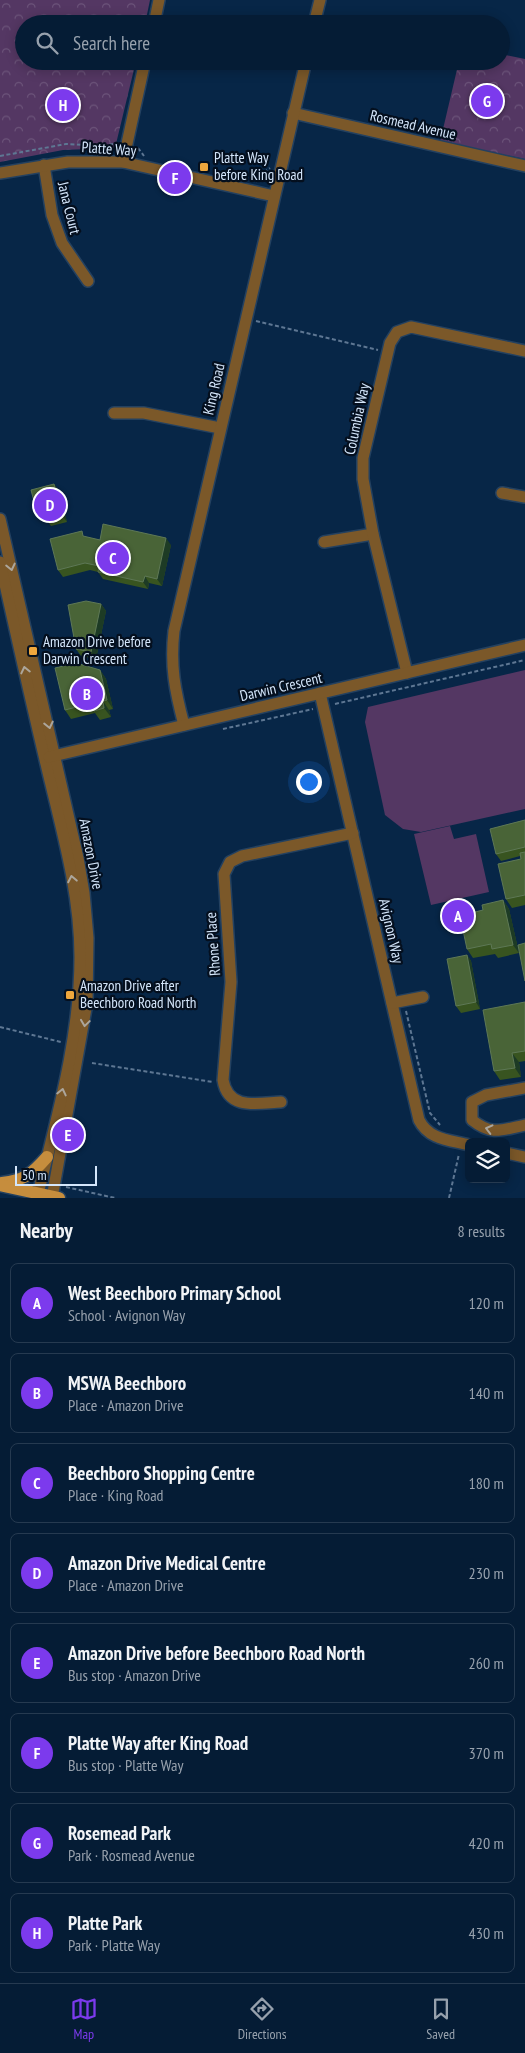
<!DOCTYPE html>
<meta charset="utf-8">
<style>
body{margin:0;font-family:"PT Sans Narrow",sans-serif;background:#132941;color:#f1f3f6}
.controls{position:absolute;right:15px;bottom:15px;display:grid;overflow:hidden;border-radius:8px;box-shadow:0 2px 12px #0003}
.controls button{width:45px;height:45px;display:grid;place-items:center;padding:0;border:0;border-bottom:1px solid #263a50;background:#051c35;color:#f1f3f6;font:25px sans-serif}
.scale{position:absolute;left:15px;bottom:12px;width:82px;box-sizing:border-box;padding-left:5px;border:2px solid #d4e6fb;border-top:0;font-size:14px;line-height:18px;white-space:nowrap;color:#d4e6fb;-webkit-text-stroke:4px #040f1e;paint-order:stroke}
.you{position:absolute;left:308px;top:781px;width:18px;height:18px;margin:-12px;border:4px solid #fff;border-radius:50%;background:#1a73e8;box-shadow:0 0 0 8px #1a73e833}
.badge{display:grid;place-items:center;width:32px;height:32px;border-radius:50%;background:#7c3aed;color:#fff;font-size:16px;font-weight:700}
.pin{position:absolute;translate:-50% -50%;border:2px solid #fff;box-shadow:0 1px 5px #0006}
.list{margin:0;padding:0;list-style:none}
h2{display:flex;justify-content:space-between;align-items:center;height:65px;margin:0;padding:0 20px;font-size:21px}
h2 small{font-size:16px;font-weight:400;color:#97a1ad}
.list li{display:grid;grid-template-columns:32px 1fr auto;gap:15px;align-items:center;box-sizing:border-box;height:80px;margin:0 10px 10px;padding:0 10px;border:1px solid #263a50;border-radius:8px}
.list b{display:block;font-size:19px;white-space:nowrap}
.list p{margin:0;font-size:16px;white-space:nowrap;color:#97a1ad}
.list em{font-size:16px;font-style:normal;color:#97a1ad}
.icon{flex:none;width:28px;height:28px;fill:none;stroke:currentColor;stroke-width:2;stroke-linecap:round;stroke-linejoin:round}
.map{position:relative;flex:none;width:525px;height:1198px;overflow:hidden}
.search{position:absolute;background:#051c35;box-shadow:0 2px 12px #0003;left:15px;right:15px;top:15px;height:55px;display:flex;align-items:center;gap:12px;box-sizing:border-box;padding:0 18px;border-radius:28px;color:#97a1ad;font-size:19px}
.sheet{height:785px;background:#051c35}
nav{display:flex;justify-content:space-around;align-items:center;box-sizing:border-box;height:70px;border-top:1px solid #263a50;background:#051c35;font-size:14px;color:#97a1ad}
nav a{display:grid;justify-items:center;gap:2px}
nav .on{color:#7c3aed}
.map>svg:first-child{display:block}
.green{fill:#543763}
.park{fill:url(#park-crowns)}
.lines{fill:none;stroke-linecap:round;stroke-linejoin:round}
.minor-casing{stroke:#244160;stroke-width:14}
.major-casing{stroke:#244160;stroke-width:15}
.path{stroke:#5e7793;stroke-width:2;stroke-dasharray:4 2.5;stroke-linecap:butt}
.minor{stroke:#7b5829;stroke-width:11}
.major{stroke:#c68d3d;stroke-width:12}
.wall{fill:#385420}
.shaded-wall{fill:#1d3b25}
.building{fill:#496437;stroke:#5e7856}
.oneway{stroke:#aca69c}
.poi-dot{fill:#efa73d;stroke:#040f1e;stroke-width:2}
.labels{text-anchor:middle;stroke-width:4.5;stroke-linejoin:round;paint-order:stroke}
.street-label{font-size:15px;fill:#d4e6fb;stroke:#040f1e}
.poi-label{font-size:15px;fill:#d4e6fb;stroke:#040f1e;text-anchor:start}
</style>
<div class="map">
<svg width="525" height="1198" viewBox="0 0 525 1198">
<defs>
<pattern id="park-crowns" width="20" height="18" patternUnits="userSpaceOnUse" patternTransform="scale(1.25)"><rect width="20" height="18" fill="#543763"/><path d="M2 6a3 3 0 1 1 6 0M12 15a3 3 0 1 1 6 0" fill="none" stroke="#6c547a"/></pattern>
</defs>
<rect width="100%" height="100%" fill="#072647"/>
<g class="green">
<path d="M525,670V809L421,832L403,829L385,815L365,722L368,707Z"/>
<path d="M450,826L454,839L476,834L489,892L431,905L414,834Z"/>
</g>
<g class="park">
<path d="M0,0H150L145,24H24V61H136L115,148L63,150L0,162Z"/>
<path d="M501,54L525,59V159L440,142L459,61H501Z"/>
</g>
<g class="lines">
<g class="minor-casing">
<g id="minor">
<path d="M154,24L159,0"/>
<path d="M314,24L320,0"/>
<path d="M293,113L525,166"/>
<path d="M123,162L145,61"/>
<path d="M44,165L52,215L62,243L88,281"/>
<path d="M0,173L68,162H123L274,196"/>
<path d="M114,413H144L220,428"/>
<path d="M502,493L525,497"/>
<path d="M0,519L78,858L84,893L88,938L87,1003L52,1198"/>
<path d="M324,542L373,534"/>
<path d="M0,562C15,629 30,697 46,764C61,827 80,892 80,957C80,1039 56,1120 37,1198"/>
<path d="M407,673L373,534L363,479V458L390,343L397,332L411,327L525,351"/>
<path d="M320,693L419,1120C429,1140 450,1140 469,1145"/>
<path d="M184,725C175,691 170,666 174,631L306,61"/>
<path d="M49,757L525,645"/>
<path d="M392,1003L423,997"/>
<path d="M525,1088L486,1095L472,1102V1120C492,1136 502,1130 525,1125"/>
<path d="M281,1102C258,1103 228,1111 223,1080L231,982L224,874L230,862L242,856L353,833"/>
<path d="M506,1153L525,1157"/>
</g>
</g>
<g class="major-casing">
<g id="major">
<path d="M2,1183C25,1180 32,1174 47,1157"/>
<path d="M0,1185L59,1198"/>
</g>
</g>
<g class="path">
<path d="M138,148L144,156"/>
<path d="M0,156L66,144L104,146L117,143"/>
<path d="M256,182L257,178L270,168"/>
<path d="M256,321L378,350"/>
<path d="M335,704L525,660"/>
<path d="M223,729L313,709"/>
<path d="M406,1011L430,1113L440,1125"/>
<path d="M0,1027L61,1042"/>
<path d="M92,1063L213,1082"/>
<path d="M66,1187L115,1198"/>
<path d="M449,1198L459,1154"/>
</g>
<use href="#minor" class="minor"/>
<use href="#major" class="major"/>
</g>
<g class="wall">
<path d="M54,484L59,491L67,522L51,526L46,519L45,515L41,516L36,509Z"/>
<path d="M86,537L100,540L171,545L162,586L149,583L148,589L103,579L98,572L90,570L63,577L58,570Z"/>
<path d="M101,604L106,611L96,659L81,656L76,649Z"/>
<path d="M100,670L106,679L113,709L109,710L111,717L100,720L95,713L71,719L65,710Z"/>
<path d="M525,820V905L512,908L506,899L521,859L520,856L501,861L496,854Z"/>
<path d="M503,900L509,909L519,953L498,958L495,954L473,958L467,949Z"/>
<path d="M467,955L471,961L480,1009L461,1013L456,1006Z"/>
<path d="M525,1002V1061L519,1062L521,1077L500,1080L494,1071Z"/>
</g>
<g class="shaded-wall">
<path d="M54,484L59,491L67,522L62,515Z"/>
<path d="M166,538L171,545L162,586L157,579Z"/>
<path d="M145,576L149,583L148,589L143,582Z"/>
<path d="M101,604L106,611L96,659L91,652Z"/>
<path d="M100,670L106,679L113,709L107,700Z"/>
<path d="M103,701L109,710L111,717L104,708Z"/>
<path d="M503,900L509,909L519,953L513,945Z"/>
<path d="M467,955L471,961L480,1009L476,1002Z"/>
<path d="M512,1053L519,1062L521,1077L515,1068Z"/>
</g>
<g class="building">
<path d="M54,484L62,515L46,519L43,507L36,509L31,490Z"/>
<path d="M103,524L166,538L157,579L145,576L143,582L98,572L99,566L85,563L58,570L50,539L82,531L83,536L100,540Z"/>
<path d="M86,601L101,604L91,652L76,649L68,605Z"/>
<path d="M76,663L100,670L107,700L103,701L104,708L94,711L92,703L65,710L55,668Z"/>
<path d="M525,820V847L496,854L490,829Z"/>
<path d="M525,852V895L506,899L498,864L521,859L520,853Z"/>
<path d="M503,900L513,945L492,949L491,944L467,949L460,916L483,910L482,905Z"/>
<path d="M525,943V981L518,945Z"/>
<path d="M467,955L476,1002L456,1006L447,959Z"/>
<path d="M525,1002V1051L512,1053L515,1068L494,1071L483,1010Z"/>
</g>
<defs><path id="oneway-chevron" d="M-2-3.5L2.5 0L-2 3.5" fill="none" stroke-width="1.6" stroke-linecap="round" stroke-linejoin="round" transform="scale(1.25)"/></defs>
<g class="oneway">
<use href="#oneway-chevron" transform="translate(11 567) rotate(77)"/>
<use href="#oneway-chevron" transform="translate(25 670) rotate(-103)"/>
<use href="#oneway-chevron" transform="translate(49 725) rotate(77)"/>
<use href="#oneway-chevron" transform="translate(72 879) rotate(-101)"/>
<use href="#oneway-chevron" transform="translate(85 1023) rotate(98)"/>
<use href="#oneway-chevron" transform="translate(62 1092) rotate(-77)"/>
<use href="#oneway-chevron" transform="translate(489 1129) rotate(-166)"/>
</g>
<g class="poi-dot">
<rect x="199" y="162" width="10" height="10" rx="2.5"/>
<rect x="28" y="646" width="10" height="10" rx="2.5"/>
<rect x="65" y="990" width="10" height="10" rx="2.5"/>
</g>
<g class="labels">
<g class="street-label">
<text transform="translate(413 125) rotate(13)" y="5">Rosmead Avenue</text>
<text transform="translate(109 149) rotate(4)" y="5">Platte Way</text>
<text transform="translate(69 208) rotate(76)" y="5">Jana Court</text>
<text transform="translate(214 389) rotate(-77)" y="5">King Road</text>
<text transform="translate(357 419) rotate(-78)" y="5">Columbia Way</text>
<text transform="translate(281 687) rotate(-13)" y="5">Darwin Crescent</text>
<text transform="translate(91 854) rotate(79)" y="5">Amazon Drive</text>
<text transform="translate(391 931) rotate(77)" y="5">Avignon Way</text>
<text transform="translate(213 944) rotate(-94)" y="5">Rhone Place</text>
</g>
<g class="poi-label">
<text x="214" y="163">Platte Way<tspan x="214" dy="17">before King Road</tspan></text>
<text x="43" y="647">Amazon Drive before<tspan x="43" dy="17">Darwin Crescent</tspan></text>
<text x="80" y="991">Amazon Drive after<tspan x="80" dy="17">Beechboro Road North</tspan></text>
</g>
</g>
</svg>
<div class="controls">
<button><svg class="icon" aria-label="layers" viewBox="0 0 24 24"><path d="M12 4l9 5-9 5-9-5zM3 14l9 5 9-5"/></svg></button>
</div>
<div class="scale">50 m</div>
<div class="you"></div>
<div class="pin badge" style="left:458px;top:916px">A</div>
<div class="pin badge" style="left:87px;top:694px">B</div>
<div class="pin badge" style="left:113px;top:558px">C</div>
<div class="pin badge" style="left:50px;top:505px">D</div>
<div class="pin badge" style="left:68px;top:1135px">E</div>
<div class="pin badge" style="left:175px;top:178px">F</div>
<div class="pin badge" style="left:487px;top:101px">G</div>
<div class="pin badge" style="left:63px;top:105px">H</div>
<div class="search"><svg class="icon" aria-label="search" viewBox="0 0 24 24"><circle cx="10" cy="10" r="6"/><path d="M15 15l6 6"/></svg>Search here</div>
</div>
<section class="sheet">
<h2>Nearby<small>8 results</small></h2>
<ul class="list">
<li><span class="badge">A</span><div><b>West Beechboro Primary School</b><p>School · Avignon Way</p></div><em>120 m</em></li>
<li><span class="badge">B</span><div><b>MSWA Beechboro</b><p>Place · Amazon Drive</p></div><em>140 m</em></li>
<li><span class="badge">C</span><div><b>Beechboro Shopping Centre</b><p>Place · King Road</p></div><em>180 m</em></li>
<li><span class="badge">D</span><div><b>Amazon Drive Medical Centre</b><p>Place · Amazon Drive</p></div><em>230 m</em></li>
<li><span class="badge">E</span><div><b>Amazon Drive before Beechboro Road North</b><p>Bus stop · Amazon Drive</p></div><em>260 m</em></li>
<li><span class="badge">F</span><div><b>Platte Way after King Road</b><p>Bus stop · Platte Way</p></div><em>370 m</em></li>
<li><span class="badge">G</span><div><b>Rosemead Park</b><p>Park · Rosmead Avenue</p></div><em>420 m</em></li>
<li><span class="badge">H</span><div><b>Platte Park</b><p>Park · Platte Way</p></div><em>430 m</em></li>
</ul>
</section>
<nav>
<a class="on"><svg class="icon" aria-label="map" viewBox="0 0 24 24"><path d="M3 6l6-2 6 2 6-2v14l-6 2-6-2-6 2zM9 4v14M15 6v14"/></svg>Map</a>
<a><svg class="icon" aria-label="directions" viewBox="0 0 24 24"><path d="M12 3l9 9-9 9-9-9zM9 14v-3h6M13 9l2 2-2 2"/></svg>Directions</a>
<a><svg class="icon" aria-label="saved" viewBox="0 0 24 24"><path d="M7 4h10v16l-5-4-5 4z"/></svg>Saved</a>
</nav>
